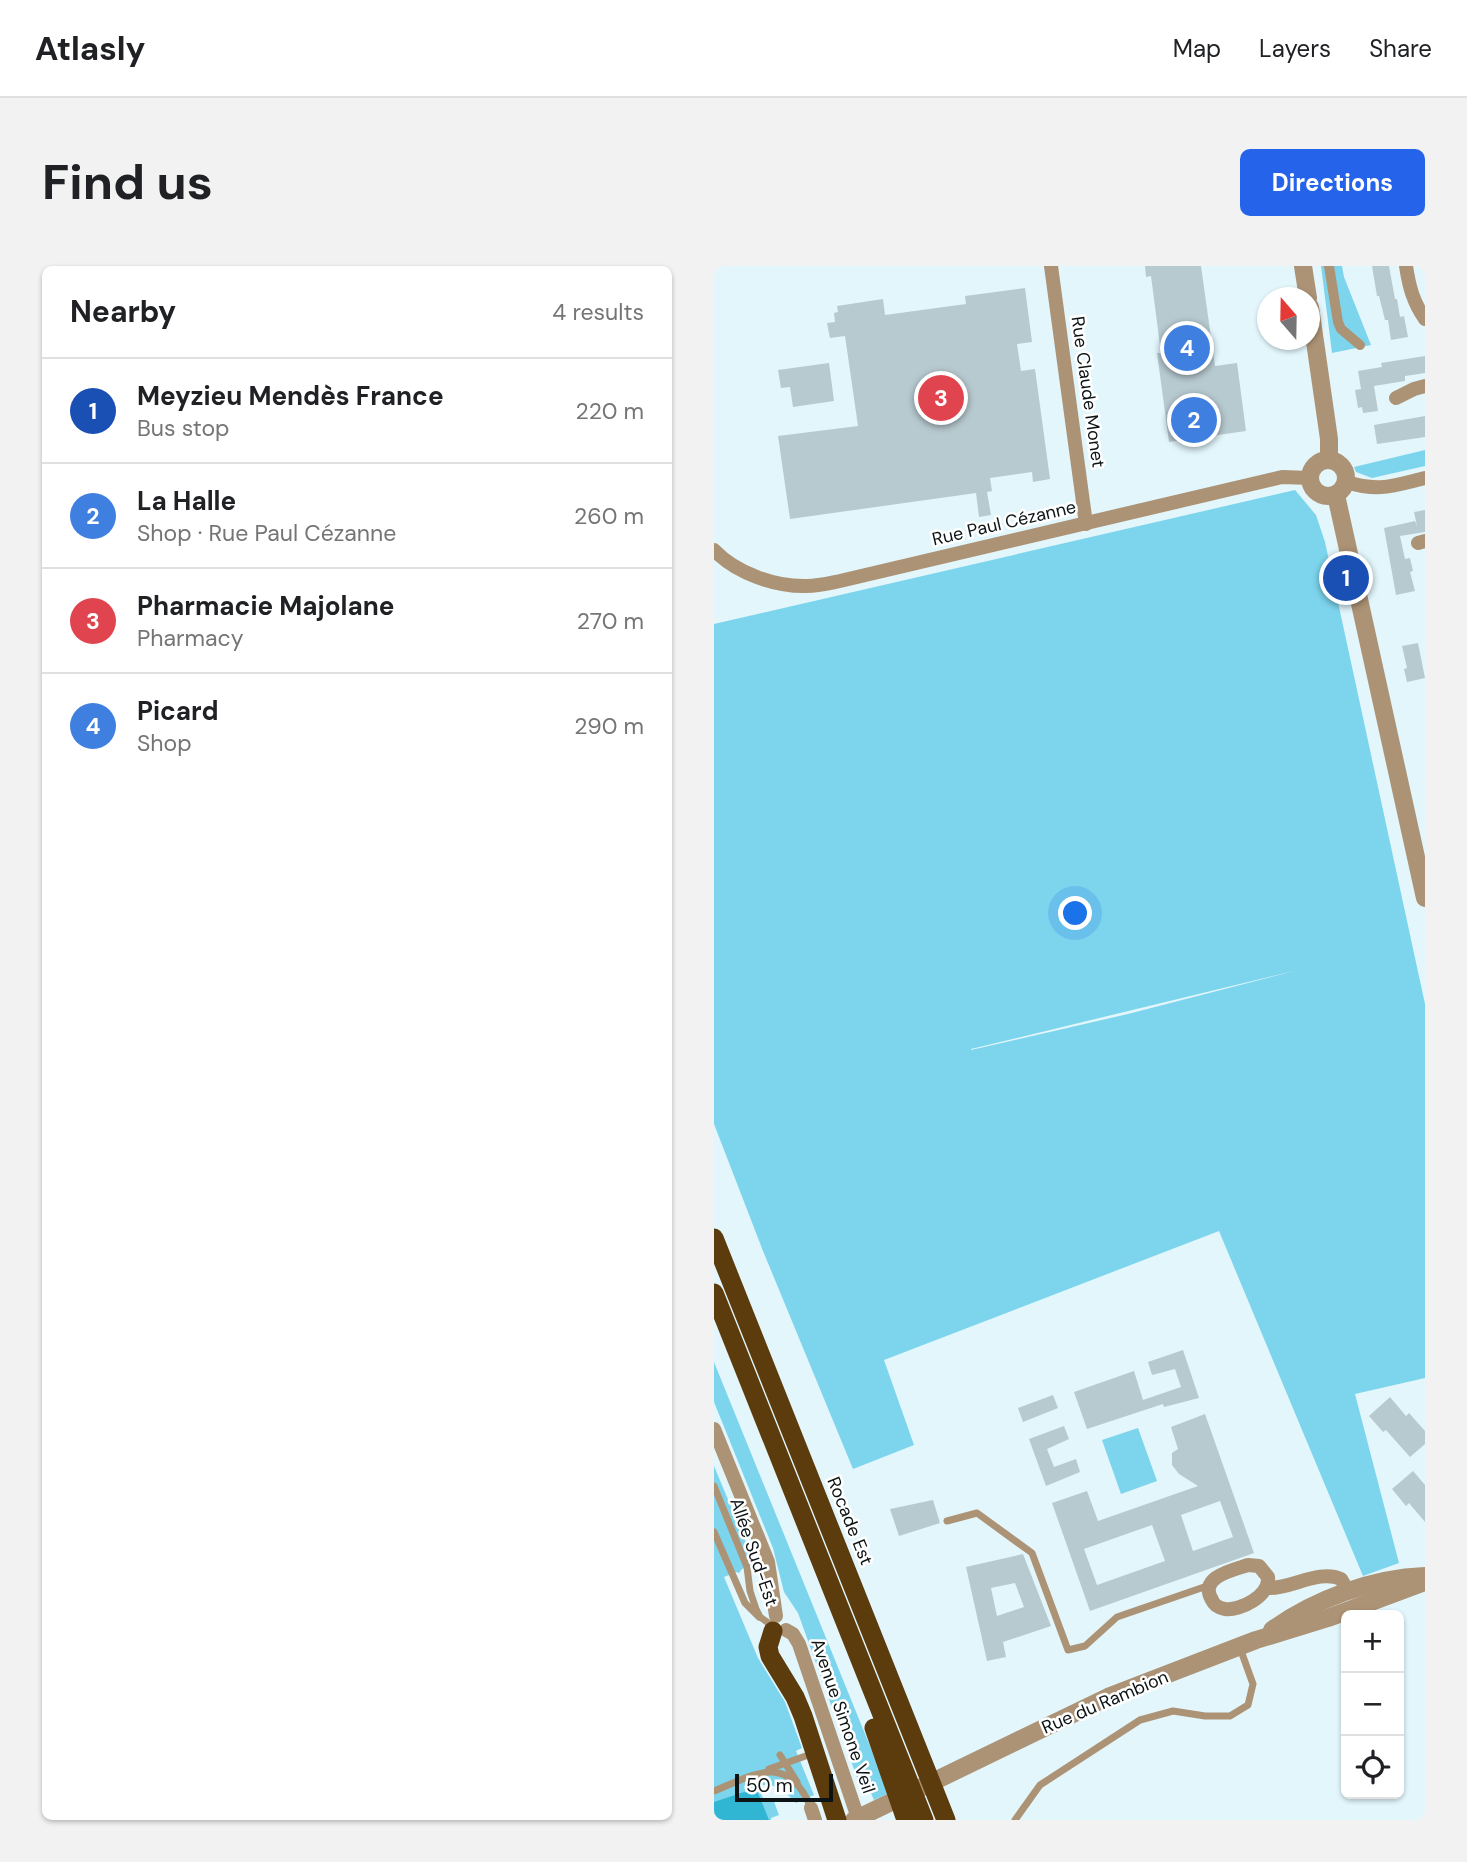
<!DOCTYPE html>
<meta charset="utf-8">
<style>
body{margin:0;font-family:"DM Sans",sans-serif;background:#f2f2f2;color:#202124}
.controls{position:absolute;right:21px;bottom:21px;display:grid;overflow:hidden;border-radius:10px;box-shadow:0 2px 5px #0004}
.controls button{width:63px;height:63px;display:grid;place-items:center;padding:0;border:0;border-bottom:2px solid #e0e0e0;background:#fff;color:#202124;font:35px sans-serif}
.compass{position:absolute;left:543px;top:21px;width:63px;height:63px;border-radius:50%;background:#fff;box-shadow:0 2px 5px #0004;rotate:340deg}
.scale{position:absolute;left:21px;bottom:18px;width:98px;box-sizing:border-box;padding-left:7px;border:4px solid #0c1315;border-top:0;font-size:19px;line-height:24px;white-space:nowrap;color:#0c1315;-webkit-text-stroke:5px #fff;paint-order:stroke}
.you{position:absolute;left:362px;top:648px;width:24px;height:24px;margin:-18px;border:5px solid #fff;border-radius:50%;background:#1a73e8;box-shadow:0 0 0 10px #1a73e833}
.badge{display:grid;place-items:center;width:46px;height:46px;border-radius:50%;background:#2563eb;color:#fff;font-size:23px;font-weight:700}
.pin{position:absolute;translate:-50% -50%;border:4px solid #fff;box-shadow:0 2px 7px #0006}
.list{margin:0;padding:0;list-style:none}
h2{display:flex;justify-content:space-between;align-items:center;height:91px;margin:0;padding:0 28px;font-size:30px}
h2 small{font-size:23px;font-weight:400;color:#757577}
.list li{display:grid;grid-template-columns:46px 1fr auto;gap:21px;align-items:center;box-sizing:border-box;height:105px;padding:0 28px;border-top:2px solid #e0e0e0}
.list b{display:block;font-size:26px;white-space:nowrap}
.list p{margin:0;font-size:23px;white-space:nowrap;color:#757577}
.list em{font-size:23px;font-style:normal;color:#757577}
.icon{flex:none;width:38px;height:38px;fill:none;stroke:currentColor;stroke-width:2;stroke-linecap:round;stroke-linejoin:round}
.map{position:relative;flex:none;width:711px;height:1554px;overflow:hidden;border-radius:10px}
header{display:flex;align-items:center;gap:42px;box-sizing:border-box;height:98px;padding:0 35px;background:#fff;border-bottom:2px solid #e0e0e0}
header strong{font-size:33px}
nav{display:flex;gap:38px;margin-inline-start:auto;font-size:24px}
.intro{display:flex;align-items:center;justify-content:space-between;box-sizing:border-box;height:168px;padding:0 42px}
h1{margin:0;font-size:49px}
.button{padding:18px 32px;border-radius:10px;background:#2563eb;color:#fff;font-size:24px;font-weight:700}
main{display:flex;gap:42px;padding:0 42px}
aside{flex:1;background:#fff;border-radius:10px;box-shadow:0 2px 5px #0004}
.map>svg:first-child{display:block}
.green{fill:#7dd5ed;fill-rule:evenodd}
.water{fill:#30b5d3}
.building{fill:#b7cad0;fill-rule:evenodd}
.lines{fill:none;stroke-linecap:round;stroke-linejoin:round}
.service{stroke:#ad9375;stroke-width:7}
.pedestrian{stroke:#ad9375;stroke-width:10}
.minor{stroke:#ad9375;stroke-width:14}
.tertiary{stroke:#ad9375;stroke-width:18}
.trunk{stroke:#5c3b0c;stroke-width:19}
.labels{text-anchor:middle;stroke-width:5;stroke-linejoin:round;paint-order:stroke}
.street-label{font-size:18px;fill:#0c1315;stroke:#fff}
</style>
<header>
<strong>Atlasly</strong>
<nav><a>Map</a><a>Layers</a><a>Share</a></nav>
</header>
<div class="intro"><h1>Find us</h1><a class="button">Directions</a></div>
<main>
<aside>
<h2>Nearby<small>4 results</small></h2>
<ul class="list">
<li><span class="badge" style="background:#1a4fb4">1</span><div><b>Meyzieu Mendès France</b><p>Bus stop</p></div><em>220 m</em></li>
<li><span class="badge" style="background:#3f7fe0">2</span><div><b>La Halle</b><p>Shop · Rue Paul Cézanne</p></div><em>260 m</em></li>
<li><span class="badge" style="background:#e0444e">3</span><div><b>Pharmacie Majolane</b><p>Pharmacy</p></div><em>270 m</em></li>
<li><span class="badge" style="background:#3f7fe0">4</span><div><b>Picard</b><p>Shop</p></div><em>290 m</em></li>
</ul>
</aside>
<div class="map">
<svg width="711" height="1554" viewBox="0 0 711 1554">
<rect width="100%" height="100%" fill="#e2f6fc"/>
<g class="green">
<path d="M607,0H628L630,11L657,79L618,87Z"/>
<path d="M711,184V200L658,212L642,206L640,201Z"/>
<path d="M581,224L602,249L611,276L711,738V1112L641,1128L685,1297L649,1310L505,965L170,1094L200,1179L139,1203L49,985L0,858V358ZM584,704L414,748L257,784V783Z"/>
<path d="M0,1096L175,1527L160,1534L156,1525L149,1528L84,1347L70,1326L59,1282L0,1136Z"/>
<path d="M424,1162L443,1215L407,1228L388,1174Z"/>
<path d="M0,1200L41,1298L28,1303L25,1307L22,1306L10,1311L44,1392L71,1436L88,1482L82,1485L100,1529L82,1537C70,1525 63,1516 45,1520L50,1536L59,1533L65,1549L57,1552V1554H0Z"/>
</g>
<path class="water" d="M42,1522L55,1554H0V1536Z"/>
<g class="building">
<path d="M431,0H487L501,100L523,97L532,165L455,176L443,87H447L437,10L432,11Z"/>
<path d="M658,0H675L681,33H683L686,51L690,50L694,71L677,74L674,54H671L665,30H663Z"/>
<path d="M311,22L318,76L303,78L307,105L321,103L336,213L319,216L318,206L276,212L278,225L273,226L277,249L265,251L262,227L76,253L64,170L144,160L131,70L116,72L113,57L121,56L120,47L124,46L123,40L169,33L171,49L252,38L251,30Z"/>
<path d="M711,90V107L691,110V115L660,120L664,145L649,147L648,141L644,142L641,124L647,123L644,105L668,101L667,97Z"/>
<path d="M115,97L120,135L79,141L76,121L67,122L64,104Z"/>
<path d="M711,150V171L663,178L660,159Z"/>
<path d="M711,244V266L686,270L691,293L696,292L699,305L696,306L701,325L682,329L670,262L701,255L703,260L700,246Z"/>
<path d="M704,377L711,412L693,416L690,403L693,402L688,380Z"/>
<path d="M469,1084L485,1132L450,1141L449,1138L373,1163L360,1126L420,1105L429,1134L467,1121L461,1103L438,1109L434,1096Z"/>
<path d="M339,1129L344,1142L309,1156L304,1142Z"/>
<path d="M676,1131L692,1150L695,1147L711,1165V1178L696,1191L672,1164L669,1166L655,1150Z"/>
<path d="M491,1148L540,1287L376,1345L338,1237L373,1225L384,1255L484,1220L465,1208L458,1199V1187L464,1183L457,1161ZM506,1235L519,1271L479,1285L467,1249ZM438,1259L451,1295L383,1319L370,1283Z"/>
<path d="M350,1160L355,1173L333,1183L340,1201L362,1193L366,1206L332,1220L315,1173Z"/>
<path d="M699,1205L711,1219V1256L695,1237L692,1240L678,1223Z"/>
<path d="M219,1234L226,1257L185,1270L176,1243Z"/>
<path d="M309,1288L337,1360L289,1376L292,1391L273,1395L252,1301ZM301,1317L310,1341L283,1350L277,1322Z"/>
</g>
<g class="lines">
<g class="service">
<path d="M0,1220L33,1301L36,1325L42,1343L46,1351L56,1358"/>
<path d="M233,1255L263,1247L318,1287L354,1384L371,1380L403,1351L496,1319"/>
<path d="M0,1266L31,1337L45,1351"/>
<path d="M66,1489L83,1516"/>
<path d="M55,1503L100,1487"/>
<path d="M0,1525C42,1508 74,1486 97,1542"/>
<path d="M301,1554L326,1519L426,1454L459,1445L491,1450H516L534,1439L539,1418L526,1382"/>
</g>
<path class="pedestrian" d="M615,0L624,56L627,63L646,79"/>
<g class="minor">
<path d="M337,0L372,258"/>
<path d="M692,0C695,20 699,36 711,53"/>
<path d="M682,132L700,123L711,120"/>
<path d="M632,216C665,226 678,220 711,212"/>
<path d="M704,277L711,275"/>
<path d="M0,284C22,307 61,321 93,320C104,320 116,317 126,315L568,211L596,212"/>
<path d="M0,1163L54,1296L62,1350"/>
<path d="M534,1299L545,1300L554,1311C556,1330 526,1345 511,1343C505,1342 500,1339 498,1334C484,1311 519,1304 534,1299Z"/>
<path d="M554,1322C577,1323 605,1303 627,1313L634,1325"/>
<path d="M72,1364L79,1368L85,1378L144,1552"/>
<path d="M97,1542L101,1554"/>
</g>
<g class="tertiary">
<path d="M589,0L594,32"/>
<path d="M596,41L615,173V194"/>
<circle cx="614" cy="212" r="18"/>
<path d="M622,229L711,632"/>
<path d="M558,1364C601,1333 658,1312 711,1310"/>
<path d="M140,1554L394,1431L542,1374L614,1352L711,1316"/>
</g>
<g class="trunk">
<path d="M0,972L232,1554"/>
<path d="M0,1027L210,1554"/>
<path d="M59,1365L54,1381L56,1390L81,1431L89,1450L123,1554"/>
<path d="M160,1462L192,1554"/>
</g>
</g>
<g class="labels">
<g class="street-label">
<text transform="translate(374 126) rotate(82)" y="6">Rue Claude Monet</text>
<text transform="translate(290 257) rotate(-13)" y="6">Rue Paul Cézanne</text>
<text transform="translate(136 1255) rotate(68)" y="6">Rocade Est</text>
<text transform="translate(40 1286) rotate(71)" y="6">Allée Sud-Est</text>
<text transform="translate(391 1436) rotate(-23)" y="6">Rue du Rambion</text>
<text transform="translate(129 1450) rotate(71)" y="6">Avenue Simone Veil</text>
</g>
</g>
</svg>
<div class="controls">
<button>+</button>
<button>−</button>
<button><svg class="icon" aria-label="locate" viewBox="0 0 24 24"><circle cx="12" cy="12" r="6"/><path d="M12 2v4M12 18v4M2 12h4M18 12h4"/></svg></button>
</div>
<svg class="compass" viewBox="-18 -18 36 36"><path d="M0-13l5 13h-10z" fill="#e53935"/><path d="M0 13l5-13h-10z" fill="#757577"/></svg>
<div class="scale">50 m</div>
<div class="you"></div>
<div class="pin badge" style="left:632px;top:312px;background:#1a4fb4">1</div>
<div class="pin badge" style="left:480px;top:154px;background:#3f7fe0">2</div>
<div class="pin badge" style="left:227px;top:132px;background:#e0444e">3</div>
<div class="pin badge" style="left:473px;top:82px;background:#3f7fe0">4</div>
</div>
</main>
